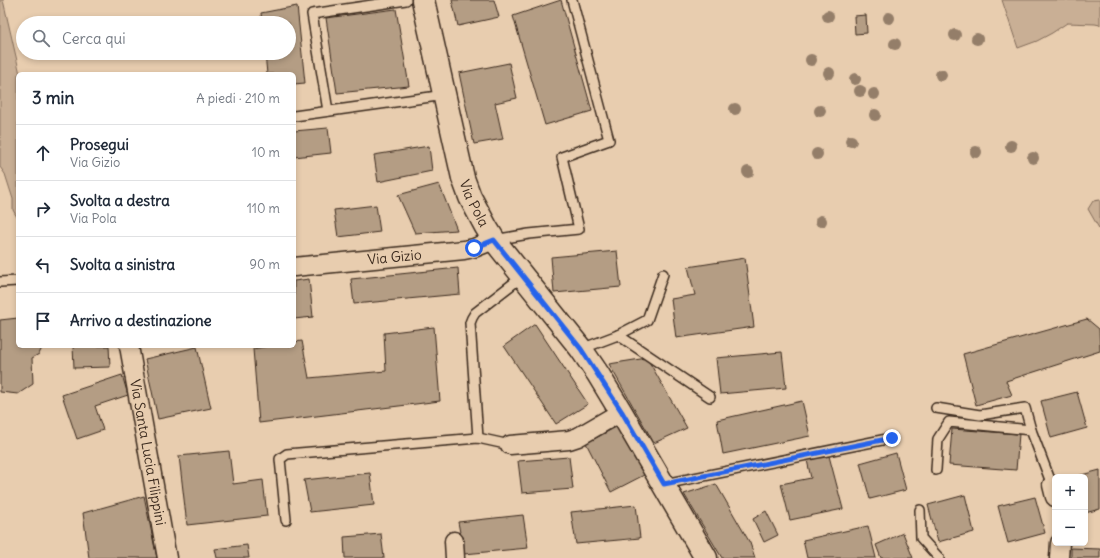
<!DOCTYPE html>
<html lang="it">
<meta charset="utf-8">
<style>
body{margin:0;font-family:Delius,sans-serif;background:#f6f6f7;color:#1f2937}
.controls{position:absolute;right:12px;bottom:12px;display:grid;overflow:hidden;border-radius:6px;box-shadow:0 2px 6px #0003}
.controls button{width:36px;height:36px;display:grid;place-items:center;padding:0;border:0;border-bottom:1px solid #e0e1e3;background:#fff;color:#1f2937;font:20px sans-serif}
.stop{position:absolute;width:12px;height:12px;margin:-9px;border:3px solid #2563eb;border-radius:50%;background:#fff}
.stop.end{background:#2563eb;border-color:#fff;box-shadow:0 1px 4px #0008}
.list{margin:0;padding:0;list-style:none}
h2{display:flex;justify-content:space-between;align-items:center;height:52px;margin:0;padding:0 16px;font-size:17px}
h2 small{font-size:13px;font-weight:400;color:#747a83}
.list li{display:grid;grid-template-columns:26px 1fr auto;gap:12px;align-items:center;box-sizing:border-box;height:56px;padding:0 16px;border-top:1px solid #e0e1e3}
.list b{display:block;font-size:15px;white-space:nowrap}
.list p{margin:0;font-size:13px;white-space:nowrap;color:#747a83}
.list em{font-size:13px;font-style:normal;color:#747a83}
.icon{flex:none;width:22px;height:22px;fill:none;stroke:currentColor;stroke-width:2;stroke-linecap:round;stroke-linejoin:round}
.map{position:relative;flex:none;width:1100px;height:558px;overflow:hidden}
.search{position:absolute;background:#fff;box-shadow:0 2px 6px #0003;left:16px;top:16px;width:280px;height:44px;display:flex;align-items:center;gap:10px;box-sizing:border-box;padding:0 14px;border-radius:22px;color:#747a83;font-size:15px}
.panel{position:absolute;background:#fff;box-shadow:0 2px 6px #0003;left:16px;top:72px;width:280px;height:276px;border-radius:6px}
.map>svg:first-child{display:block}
.green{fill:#c9af95;stroke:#826c5a}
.building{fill:#b49d84;stroke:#3b2a1e}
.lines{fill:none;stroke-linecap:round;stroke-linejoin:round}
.lane-casing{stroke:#3b2a1e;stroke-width:12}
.street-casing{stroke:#3b2a1e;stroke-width:21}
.secondary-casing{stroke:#3b2a1e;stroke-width:25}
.lane{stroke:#e8cdaf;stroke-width:9}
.street{stroke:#e8cdaf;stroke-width:18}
.secondary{stroke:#e8cdaf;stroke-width:22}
.tree{fill:#947e69}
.route{stroke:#2563eb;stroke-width:5}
.labels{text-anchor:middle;stroke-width:4;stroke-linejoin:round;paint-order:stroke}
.street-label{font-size:14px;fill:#3b2a1e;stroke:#e8cdaf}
</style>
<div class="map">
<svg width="1100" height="558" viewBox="0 0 1100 558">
<rect width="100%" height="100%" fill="#e8cdaf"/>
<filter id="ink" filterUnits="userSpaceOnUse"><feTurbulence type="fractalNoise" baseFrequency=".025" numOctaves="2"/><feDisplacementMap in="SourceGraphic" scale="8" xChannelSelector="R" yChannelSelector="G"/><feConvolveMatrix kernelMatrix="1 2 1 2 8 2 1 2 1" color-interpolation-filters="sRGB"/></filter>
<g filter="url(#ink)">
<g class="green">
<path d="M0,0H3L20,74H18V219L13,210V199L5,174L0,167Z"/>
<path d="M1002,0H1100V25L1095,24L1067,23L1052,33L1037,41L1018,48Z"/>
<path d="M1100,200V230L1088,209L1093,201Z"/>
</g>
<g class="building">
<path d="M452,0H494L499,17L458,26Z"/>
<path d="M561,0L592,111L545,125L513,16Z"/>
<path d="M297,6L305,83L294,84V74H267L265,53H289V23H262L261,13Z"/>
<path d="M396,9L409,86L337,93L326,18Z"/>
<path d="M866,15L867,33L855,34L854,16Z"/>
<path d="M509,63L517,98L495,103L503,139L474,144L459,73Z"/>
<path d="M328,128L331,153L294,157V131Z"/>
<path d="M429,146L432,171L378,182L374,155Z"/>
<path d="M439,184L457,230L415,233L398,195Z"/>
<path d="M376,205L380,232L338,237L334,210Z"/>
<path d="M617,251L621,287L554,293L551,257Z"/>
<path d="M745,258L754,327L676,338L671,299L695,295L688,267Z"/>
<path d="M458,268L460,294L354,304L351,279Z"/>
<path d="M309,279L313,317L294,319V281Z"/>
<path d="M18,318V346H43L39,354L32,358L33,384L18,394L0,392V320Z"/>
<path d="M1087,319L1099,329L1100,351L1006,381L1012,395L976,405L963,354Z"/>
<path d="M535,324L588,404L556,424L504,346Z"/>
<path d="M434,327L440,401L259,423L253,349L269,346H294V342L302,341L309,378L386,371L384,333Z"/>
<path d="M73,346H109L110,367L74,368Z"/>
<path d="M197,347L211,408L158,419L145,359Z"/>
<path d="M782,352L786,388L720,394L716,358Z"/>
<path d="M647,358L687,428L654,443L609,364Z"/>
<path d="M122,375L128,395L95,406L103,430L77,439L62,395Z"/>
<path d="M1077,392L1087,428L1051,438L1041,401Z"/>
<path d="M802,401L810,436L723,454L717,420Z"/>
<path d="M620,425L646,474L611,492L586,443Z"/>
<path d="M952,429L1019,434L1016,470L949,465Z"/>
<path d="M229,451L233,484L263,480L267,516L187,525L179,456Z"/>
<path d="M896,453L906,490L870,499L860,463Z"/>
<path d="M829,456L843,509L790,520L781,484L811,478L807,460Z"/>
<path d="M569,457L573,489L522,493L518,461Z"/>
<path d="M1100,470V509L1085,513V477H1074Z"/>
<path d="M370,473L374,505L310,512L304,480Z"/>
<path d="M716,484L750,543L755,558H722L684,494Z"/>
<path d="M965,495L974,532L938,542L928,505Z"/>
<path d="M144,496L157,558H89L83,513Z"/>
<path d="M1035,497L1045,533L1008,543L998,506Z"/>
<path d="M636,505L640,538L576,544L571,512Z"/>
<path d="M766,511L778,535L764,542L753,519Z"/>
<path d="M523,515L528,548L464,554L458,522Z"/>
<path d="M868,526L876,558H807L803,540Z"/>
<path d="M903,533L913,558H881L876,545Z"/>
<path d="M381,534L384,558H345L344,537Z"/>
<path d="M247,545L249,558H217L215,549Z"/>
<path d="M1071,548L1100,549V558H1071Z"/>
</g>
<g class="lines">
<g class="lane-casing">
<g id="lane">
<path d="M328,111L312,14L406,0"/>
<path d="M294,116L445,95"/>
<path d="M494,240L529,234L579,229L562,157L609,140L572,0"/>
<path d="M0,282L18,281"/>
<path d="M618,335L710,397"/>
<path d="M581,349L618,335L647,320L663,274"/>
<path d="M936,408L980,415L1025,408L1031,430"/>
<path d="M478,438L470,323L472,318L475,313L523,276"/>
<path d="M936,470L938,439L949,422L1031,430L1052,485"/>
<path d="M664,484L892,438"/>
<path d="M920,510L921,538L939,558"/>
<path d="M286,520L280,459L287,454L478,438L510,445"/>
</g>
</g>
<g class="street-casing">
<g id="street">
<path id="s1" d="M294,267L464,250L474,248L494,240"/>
<path id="s2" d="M129,346L167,558"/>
<path d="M510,445L569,440L578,437L621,412"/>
<path d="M1052,485L1055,497"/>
<path d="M454,541L455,558"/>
<path d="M1059,558L1060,543"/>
</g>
</g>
<g class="secondary-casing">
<g id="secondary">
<path id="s3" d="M423,0L463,178L470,197L486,227L494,240L581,349L598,374L621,412L706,558"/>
</g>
</g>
<use href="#lane" class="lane"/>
<use href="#street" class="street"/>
<use href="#secondary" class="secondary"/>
</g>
<g class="tree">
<circle cx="828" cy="16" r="6"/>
<circle cx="889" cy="18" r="6"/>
<circle cx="955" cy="35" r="6"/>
<circle cx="977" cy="39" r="6"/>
<circle cx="895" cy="44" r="6"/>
<circle cx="811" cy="60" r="6"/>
<circle cx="829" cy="73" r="6"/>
<circle cx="941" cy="75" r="6"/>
<circle cx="855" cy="79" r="6"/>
<circle cx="860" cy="91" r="6"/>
<circle cx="874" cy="94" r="6"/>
<circle cx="735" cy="109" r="6"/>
<circle cx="820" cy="111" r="6"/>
<circle cx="875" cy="115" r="6"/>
<circle cx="851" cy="141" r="6"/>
<circle cx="1011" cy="146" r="6"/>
<circle cx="976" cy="152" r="6"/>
<circle cx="817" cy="154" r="6"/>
<circle cx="1033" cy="158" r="6"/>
<circle cx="748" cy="172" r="6"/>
<circle cx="821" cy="221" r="6"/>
</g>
</g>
<g class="lines" filter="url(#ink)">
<path class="route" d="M474,248L494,240L581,349L622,412L664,484L892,438"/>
</g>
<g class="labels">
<g class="street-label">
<text dy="5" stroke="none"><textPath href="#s3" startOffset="210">Via Pola</textPath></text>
<text dy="5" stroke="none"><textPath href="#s1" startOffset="101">Via Gizio</textPath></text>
<text dy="5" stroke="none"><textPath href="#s2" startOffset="108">Via Santa Lucia Filippini</textPath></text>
</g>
</g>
</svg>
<div class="controls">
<button>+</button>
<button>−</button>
</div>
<div class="stop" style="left:474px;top:248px"></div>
<div class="stop end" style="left:892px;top:438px"></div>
<div class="search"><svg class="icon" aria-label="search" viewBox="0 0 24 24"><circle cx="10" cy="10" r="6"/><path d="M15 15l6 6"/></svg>Cerca qui</div>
<section class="panel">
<h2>3 min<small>A piedi · 210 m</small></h2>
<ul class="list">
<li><svg class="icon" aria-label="ahead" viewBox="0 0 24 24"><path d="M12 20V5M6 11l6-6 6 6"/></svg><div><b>Prosegui</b><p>Via Gizio</p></div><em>10 m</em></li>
<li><svg class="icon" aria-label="right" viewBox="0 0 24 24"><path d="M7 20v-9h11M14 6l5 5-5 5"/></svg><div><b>Svolta a destra</b><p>Via Pola</p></div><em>110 m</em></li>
<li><svg class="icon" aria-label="left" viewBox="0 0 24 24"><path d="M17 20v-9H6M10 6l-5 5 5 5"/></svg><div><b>Svolta a sinistra</b></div><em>90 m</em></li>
<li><svg class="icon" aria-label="arrive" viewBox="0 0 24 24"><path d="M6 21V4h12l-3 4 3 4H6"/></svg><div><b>Arrivo a destinazione</b></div></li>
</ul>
</section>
</div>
